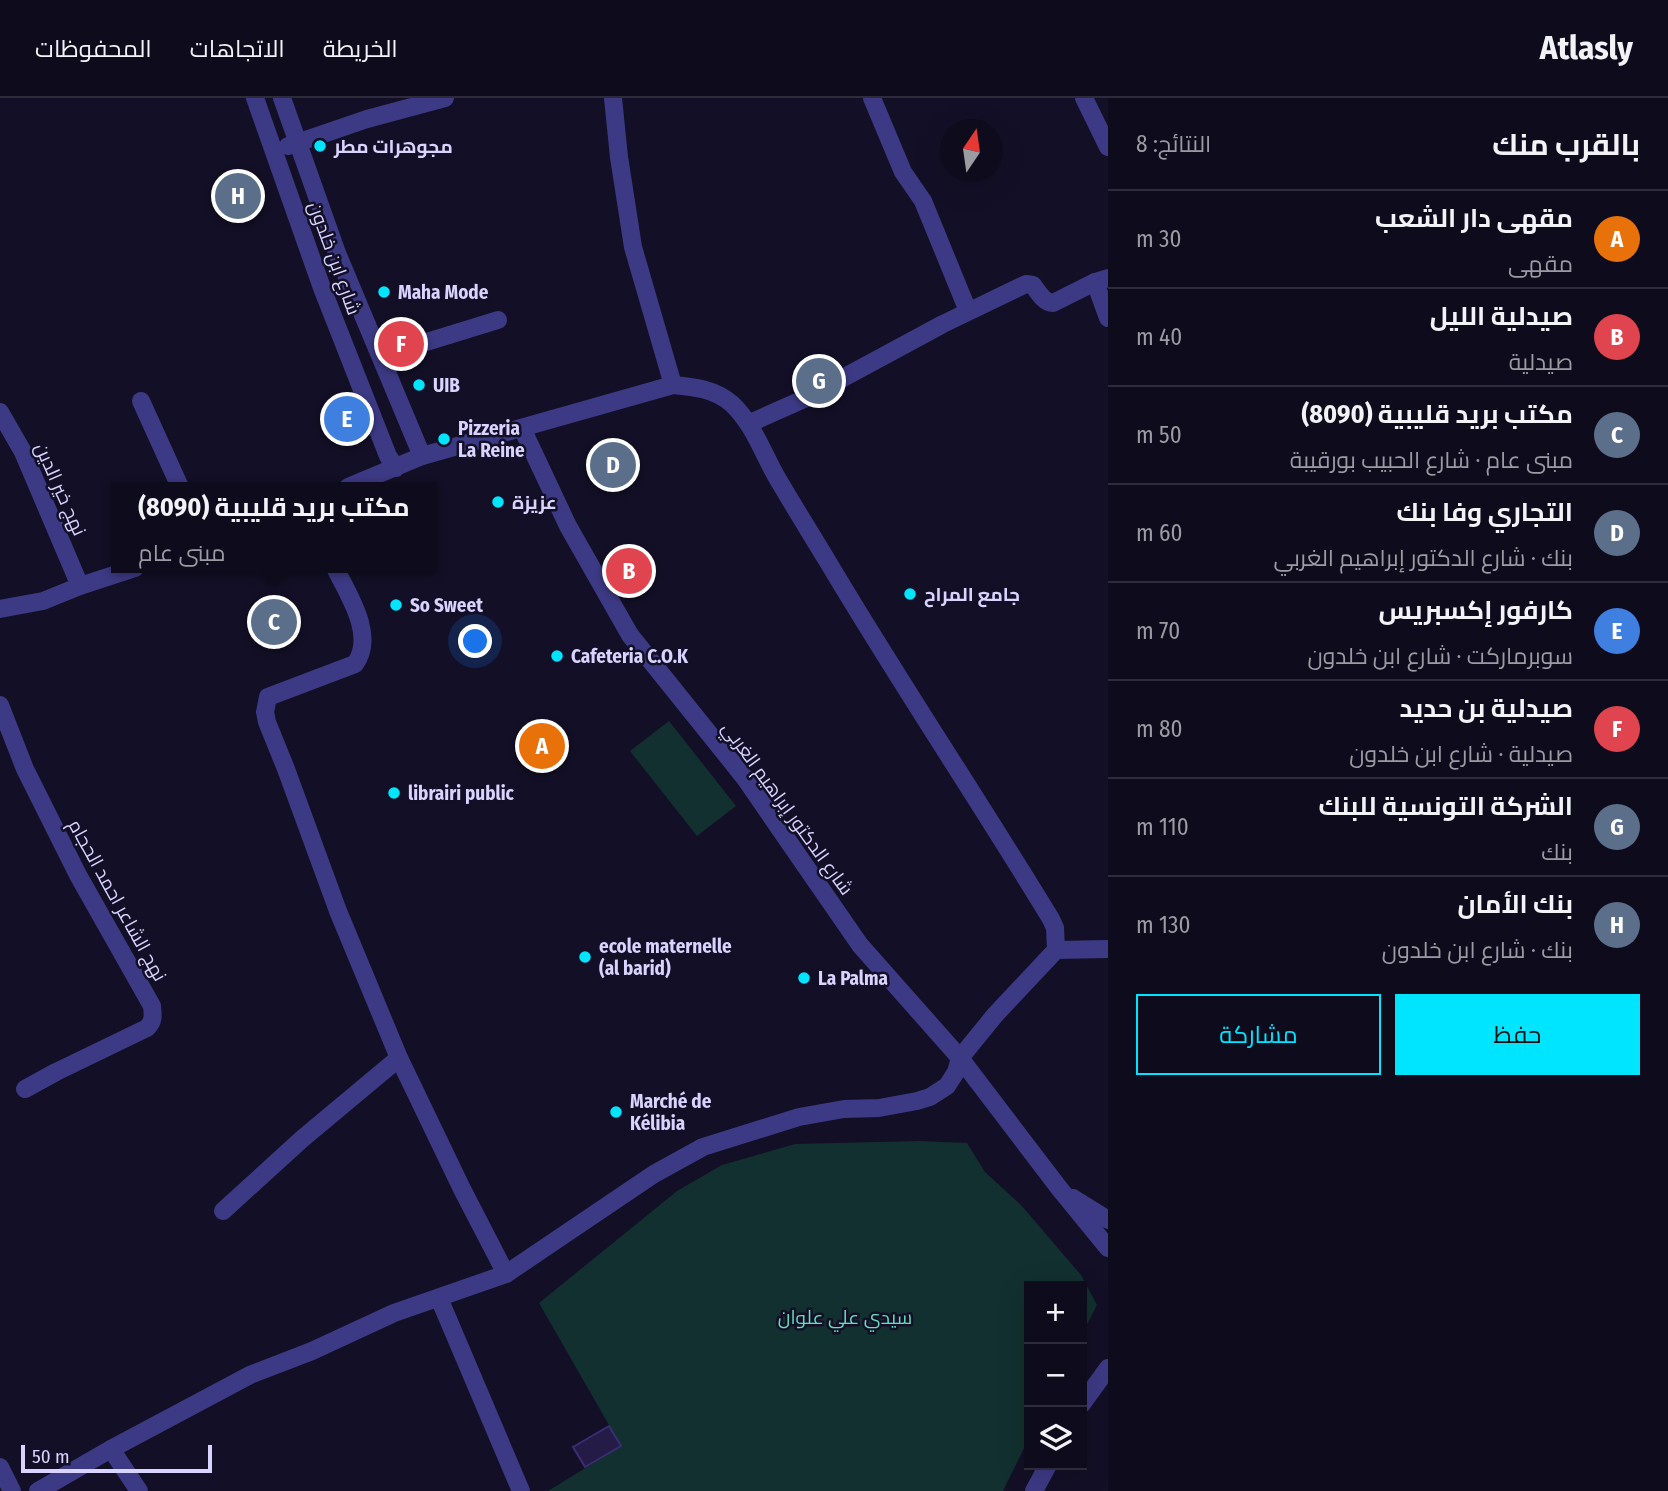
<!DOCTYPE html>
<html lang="ar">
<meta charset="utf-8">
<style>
body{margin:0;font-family:"Fira Sans Condensed",Cairo,sans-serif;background:#171425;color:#f1f3f6;direction:rtl}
.controls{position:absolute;right:21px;bottom:21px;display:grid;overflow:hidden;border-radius:0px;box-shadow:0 7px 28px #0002}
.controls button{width:63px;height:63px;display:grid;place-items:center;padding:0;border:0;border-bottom:2px solid #2e2b3b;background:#0e0b1c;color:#f1f3f6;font:35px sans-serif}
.compass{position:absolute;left:940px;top:21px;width:63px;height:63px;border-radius:50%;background:#0e0b1c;box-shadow:0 7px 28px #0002;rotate:13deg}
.scale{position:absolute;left:21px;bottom:18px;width:191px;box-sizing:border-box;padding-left:7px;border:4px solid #d9d4ff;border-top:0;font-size:19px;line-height:24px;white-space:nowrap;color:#d9d4ff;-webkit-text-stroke:5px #130f26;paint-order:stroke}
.you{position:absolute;left:476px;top:544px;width:24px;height:24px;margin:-18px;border:5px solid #fff;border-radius:50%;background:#1a73e8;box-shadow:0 0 0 10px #1a73e833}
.badge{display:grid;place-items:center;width:46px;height:46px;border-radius:50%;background:#00e5ff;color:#fff;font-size:23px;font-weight:700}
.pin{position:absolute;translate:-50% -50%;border:4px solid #fff;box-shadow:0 2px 7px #0006}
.popup{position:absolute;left:111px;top:384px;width:326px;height:91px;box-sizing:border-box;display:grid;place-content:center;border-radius:0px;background:#0e0b1c;filter:drop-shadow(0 2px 5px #0005);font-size:23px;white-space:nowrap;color:#9b9ba3}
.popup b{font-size:26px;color:#f1f3f6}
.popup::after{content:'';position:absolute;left:50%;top:100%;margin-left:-14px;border:14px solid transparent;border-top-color:#0e0b1c}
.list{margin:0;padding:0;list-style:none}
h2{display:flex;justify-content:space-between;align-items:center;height:91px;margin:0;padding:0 28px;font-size:30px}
h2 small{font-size:23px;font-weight:400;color:#9b9ba3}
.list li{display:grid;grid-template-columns:46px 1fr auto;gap:21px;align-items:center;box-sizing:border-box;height:98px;padding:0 28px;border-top:2px solid #2e2b3b}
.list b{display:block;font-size:26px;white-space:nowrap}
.list p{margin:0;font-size:23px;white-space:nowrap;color:#9b9ba3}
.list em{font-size:23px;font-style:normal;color:#9b9ba3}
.actions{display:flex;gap:14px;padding:21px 28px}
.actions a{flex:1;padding:16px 0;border:2px solid #00e5ff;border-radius:0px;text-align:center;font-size:24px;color:#00e5ff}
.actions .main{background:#00e5ff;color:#111}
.icon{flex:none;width:38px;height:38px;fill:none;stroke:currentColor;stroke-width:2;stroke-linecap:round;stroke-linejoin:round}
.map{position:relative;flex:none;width:1108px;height:1393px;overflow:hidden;direction:ltr}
header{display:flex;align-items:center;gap:42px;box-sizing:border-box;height:98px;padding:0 35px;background:#0e0b1c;border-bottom:2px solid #2e2b3b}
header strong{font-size:33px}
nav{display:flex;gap:38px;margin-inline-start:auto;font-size:24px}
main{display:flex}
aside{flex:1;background:#0e0b1c}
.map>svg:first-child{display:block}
.green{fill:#12302f}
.building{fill:#241b47;stroke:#3b2d73;stroke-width:2}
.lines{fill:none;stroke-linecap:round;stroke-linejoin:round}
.minor{stroke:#3d3a85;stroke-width:18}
.poi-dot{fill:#00e5ff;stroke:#130f26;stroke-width:2.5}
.labels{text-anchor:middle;stroke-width:5;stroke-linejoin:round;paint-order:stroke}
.poi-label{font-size:19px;font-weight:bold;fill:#d9d4ff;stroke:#130f26;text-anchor:start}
.street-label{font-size:19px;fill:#d9d4ff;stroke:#130f26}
.park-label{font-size:19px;fill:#5fe0c0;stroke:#130f26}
</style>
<header>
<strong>Atlasly</strong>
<nav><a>الخريطة</a><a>الاتجاهات</a><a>المحفوظات</a></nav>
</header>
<main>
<aside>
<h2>بالقرب منك<small>النتائج: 8</small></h2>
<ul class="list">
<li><span class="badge" style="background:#e8710a">A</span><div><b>مقهى دار الشعب</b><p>مقهى</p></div><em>30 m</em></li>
<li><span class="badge" style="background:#e0444e">B</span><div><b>صيدلية الليل</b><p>صيدلية</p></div><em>40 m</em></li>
<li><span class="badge" style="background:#5c6f8a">C</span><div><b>مكتب بريد قليبية (8090)</b><p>مبنى عام · شارع الحبيب بورقيبة</p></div><em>50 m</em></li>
<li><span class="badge" style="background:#5c6f8a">D</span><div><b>التجاري وفا بنك</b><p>بنك · شارع الدكتور إبراهيم الغربي</p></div><em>60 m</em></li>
<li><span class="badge" style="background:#3f7fe0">E</span><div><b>كارفور إكسبريس</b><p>سوبرماركت · شارع ابن خلدون</p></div><em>70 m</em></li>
<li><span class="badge" style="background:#e0444e">F</span><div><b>صيدلية بن حديد</b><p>صيدلية · شارع ابن خلدون</p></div><em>80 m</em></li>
<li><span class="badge" style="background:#5c6f8a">G</span><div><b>الشركة التونسية للبنك</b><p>بنك</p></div><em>110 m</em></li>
<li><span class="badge" style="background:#5c6f8a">H</span><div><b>بنك الأمان</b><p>بنك · شارع ابن خلدون</p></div><em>130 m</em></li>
</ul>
<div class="actions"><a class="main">حفظ</a><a>مشاركة</a></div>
</aside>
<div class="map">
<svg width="1108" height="1393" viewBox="0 0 1108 1393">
<rect width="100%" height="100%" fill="#130f26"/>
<g class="green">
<path d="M669,623L736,708L697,738L630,653Z"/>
<path d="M919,1043L967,1045L985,1074L1021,1107L1081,1177L1097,1207L1082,1236V1188H1029V1340L1003,1393H548L621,1348L539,1205L677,1093L722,1067L795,1046Z"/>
</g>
<path class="building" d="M609,1328L621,1348L585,1369L573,1349Z"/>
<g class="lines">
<g class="minor">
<path d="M255,0L322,190L388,358L396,370"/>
<path d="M282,0L337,155L422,358"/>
<path d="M613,0L619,59L633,149L673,287"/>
<path d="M872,0L903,74L923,103L968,213"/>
<path d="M1084,0L1108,49"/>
<path d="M288,48L367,21L445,0"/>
<path d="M1095,184L1108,220"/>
<path d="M381,258L498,222"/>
<path d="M141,303L180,389"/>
<path d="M0,314L23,354L80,488"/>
<path d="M750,325L804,301L943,226L1026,186L1033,187C1038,194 1044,205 1053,205L1095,184L1108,180"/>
<path d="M522,330L568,428L630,537L744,679L860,847L960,960L1059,1090L1108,1150"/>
<path d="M335,470C348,496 376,538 355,566L268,599L265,614L267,624L286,671L338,813L399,960L462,1091L506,1176"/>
<path d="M0,511L43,503L80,488L135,470"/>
<path d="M0,607L25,671L78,777L152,908C153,917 154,923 147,930L56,974L25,991"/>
<path d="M1056,852L1108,851"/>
<path d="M1073,1100L1108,1122"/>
<path d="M223,1113L302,1041L399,960"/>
<path d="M439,1200L521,1393"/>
<path d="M1082,1306L1108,1270"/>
<path d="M111,1351L139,1393"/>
<path d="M0,1369L12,1393"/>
<path d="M38,1393L111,1351L250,1277L312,1253L394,1215L506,1176L654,1076L703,1049L799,1019L844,1011L879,1010L917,1003L930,999L947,988L956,974L960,960L995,917L1056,852L1055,830L1051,821C978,701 900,585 828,464C811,436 793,407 776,378C762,353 753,326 732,306C715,291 695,289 673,287L422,358L348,389"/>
<path d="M1034,1393L1048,1367"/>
</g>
</g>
<g class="poi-dot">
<circle cx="320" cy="48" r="7"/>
<circle cx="384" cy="194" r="7"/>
<circle cx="419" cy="287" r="7"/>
<circle cx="444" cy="341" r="7"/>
<circle cx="498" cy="404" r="7"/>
<circle cx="910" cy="496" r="7"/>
<circle cx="396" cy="507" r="7"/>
<circle cx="557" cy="558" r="7"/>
<circle cx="394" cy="695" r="7"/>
<circle cx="585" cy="859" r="7"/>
<circle cx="804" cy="880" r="7"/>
<circle cx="616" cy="1014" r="7"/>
</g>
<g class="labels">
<g class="poi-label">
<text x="334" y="55">مجوهرات مطر</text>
<text x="398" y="201">Maha Mode</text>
<text x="433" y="294">UIB</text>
<text x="458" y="337">Pizzeria<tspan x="458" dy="22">La Reine</tspan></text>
<text x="512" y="411">عزيزة</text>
<text x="924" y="503">جامع المراح</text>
<text x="410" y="514">So Sweet</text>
<text x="571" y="565">Cafeteria C.O.K</text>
<text x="408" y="702">librairi public</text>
<text x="599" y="855">ecole maternelle<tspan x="599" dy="22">(al barid)</tspan></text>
<text x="818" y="887">La Palma</text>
<text x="630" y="1010">Marché de<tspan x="630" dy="22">Kélibia</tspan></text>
</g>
<g class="street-label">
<text transform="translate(335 160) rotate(70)" y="7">شارع ابن خلدون</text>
<text transform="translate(61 391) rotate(66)" y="7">نهج خير الدين</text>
<text transform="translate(788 710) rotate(54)" y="7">شارع الدكتور إبراهيم الغربي</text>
<text transform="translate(118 802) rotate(61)" y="7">نهج الشاعر احمد الحجام</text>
</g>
<g class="park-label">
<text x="845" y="1226">سيدي علي علوان</text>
</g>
</g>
</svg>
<div class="controls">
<button>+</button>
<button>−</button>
<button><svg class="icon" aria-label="layers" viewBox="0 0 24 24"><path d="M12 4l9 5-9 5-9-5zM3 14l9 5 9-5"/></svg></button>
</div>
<svg class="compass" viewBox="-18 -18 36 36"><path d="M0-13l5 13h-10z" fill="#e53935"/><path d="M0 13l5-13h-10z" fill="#9b9ba3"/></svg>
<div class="scale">50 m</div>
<div class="you"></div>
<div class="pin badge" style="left:542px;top:648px;background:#e8710a">A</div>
<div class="pin badge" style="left:629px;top:473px;background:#e0444e">B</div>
<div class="pin badge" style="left:274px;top:524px;background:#5c6f8a">C</div>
<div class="popup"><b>مكتب بريد قليبية (8090)</b>مبنى عام</div>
<div class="pin badge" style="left:613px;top:367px;background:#5c6f8a">D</div>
<div class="pin badge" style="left:347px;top:321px;background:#3f7fe0">E</div>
<div class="pin badge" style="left:401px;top:246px;background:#e0444e">F</div>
<div class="pin badge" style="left:819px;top:283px;background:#5c6f8a">G</div>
<div class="pin badge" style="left:238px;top:98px;background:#5c6f8a">H</div>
</div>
</main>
